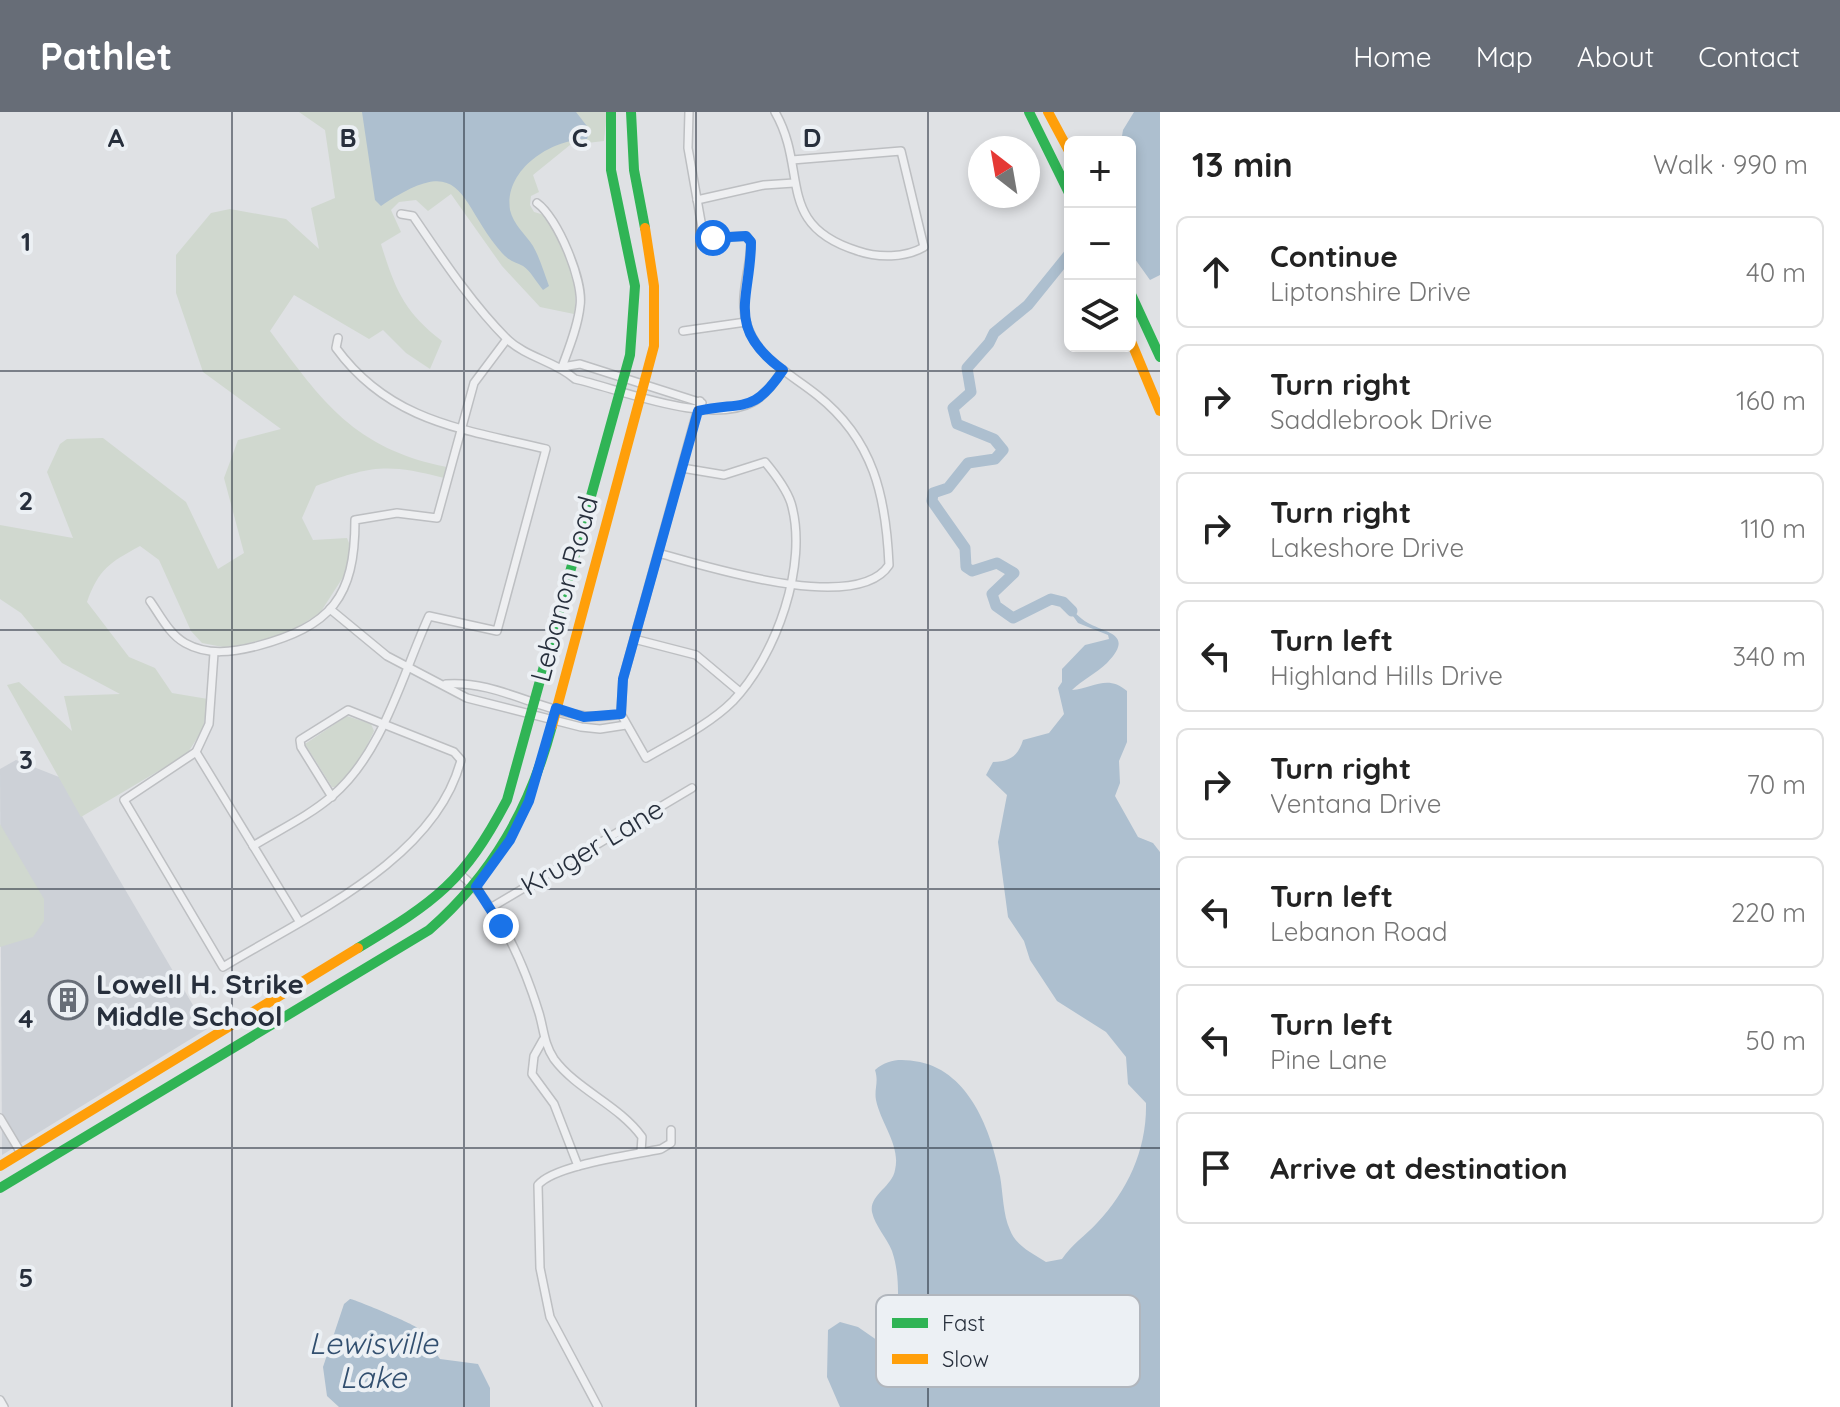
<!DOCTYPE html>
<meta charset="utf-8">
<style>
body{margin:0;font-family:Quicksand,sans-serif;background:#f2f2f2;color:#222}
.controls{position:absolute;right:24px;top:24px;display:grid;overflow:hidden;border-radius:12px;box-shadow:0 4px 12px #0003}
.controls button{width:72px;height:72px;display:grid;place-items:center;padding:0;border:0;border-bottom:2px solid #e0e0e0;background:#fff;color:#222;font:40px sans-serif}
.compass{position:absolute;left:968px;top:24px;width:72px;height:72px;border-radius:50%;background:#fff;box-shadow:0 4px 12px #0003;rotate:329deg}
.stop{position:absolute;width:24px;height:24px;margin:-18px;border:6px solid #1a73e8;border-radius:50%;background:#fff}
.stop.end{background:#1a73e8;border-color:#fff;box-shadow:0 2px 8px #0008}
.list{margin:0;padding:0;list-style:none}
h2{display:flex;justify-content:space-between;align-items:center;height:104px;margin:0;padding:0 32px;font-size:34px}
h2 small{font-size:26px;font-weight:400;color:#767676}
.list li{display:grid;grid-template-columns:52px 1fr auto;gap:24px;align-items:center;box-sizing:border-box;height:112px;margin:0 16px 16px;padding:0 16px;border:2px solid #e0e0e0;border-radius:12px}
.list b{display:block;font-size:30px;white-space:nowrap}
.list p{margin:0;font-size:26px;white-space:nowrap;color:#767676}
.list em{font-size:26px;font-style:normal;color:#767676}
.icon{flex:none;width:44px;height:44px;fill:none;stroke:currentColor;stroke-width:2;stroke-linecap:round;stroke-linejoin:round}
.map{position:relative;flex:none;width:1160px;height:1295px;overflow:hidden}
header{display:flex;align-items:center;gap:48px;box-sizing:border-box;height:112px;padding:0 40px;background:#676d77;color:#fff}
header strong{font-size:38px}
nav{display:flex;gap:44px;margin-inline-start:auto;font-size:28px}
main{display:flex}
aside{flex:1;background:#fff}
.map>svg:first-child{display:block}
.built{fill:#cdd1d7}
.green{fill:#d0d8cf}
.water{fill:#adbfcf}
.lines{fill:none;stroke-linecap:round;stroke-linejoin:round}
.river{stroke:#adbfcf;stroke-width:11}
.street-casing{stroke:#bdbfc2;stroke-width:10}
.street{stroke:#eeeff1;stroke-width:7}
.fast{stroke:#30b455;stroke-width:10}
.slow{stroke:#ff9f0a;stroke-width:10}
.route{stroke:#1a73e8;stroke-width:10}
.grid{fill:none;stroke:#272f3c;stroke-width:2;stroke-opacity:0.55}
.labels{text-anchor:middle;stroke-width:8;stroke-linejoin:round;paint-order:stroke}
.street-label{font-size:28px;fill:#272f3c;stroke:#ecf0f4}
.poi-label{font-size:28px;font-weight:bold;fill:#272f3c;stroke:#ecf0f4;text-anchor:start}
.water-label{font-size:30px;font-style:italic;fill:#324f6f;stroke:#ecf0f4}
.key{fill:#ecf0f4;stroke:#b1b6bd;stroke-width:2}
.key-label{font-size:22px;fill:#272f3c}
.grid-label{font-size:26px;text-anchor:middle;font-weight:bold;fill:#272f3c;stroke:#ecf0f4;stroke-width:8;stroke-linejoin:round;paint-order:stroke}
</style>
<header>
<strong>Pathlet</strong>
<nav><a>Home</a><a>Map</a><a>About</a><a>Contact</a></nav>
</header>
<main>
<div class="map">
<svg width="1160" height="1295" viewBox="0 0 1160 1295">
<rect width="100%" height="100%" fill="#dfe1e4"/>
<path class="built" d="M16,648L59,665L207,917L2,1043L0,657Z"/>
<g class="green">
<path d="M299,0H607L604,29L570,33L533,63L539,80L531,84L530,93L534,100L548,104C561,134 581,169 574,202L540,195L502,154L451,82L428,99L416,88L399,90L391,98L401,120L381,132C395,177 404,200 442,229L430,257L406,241L383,218L369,227L294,183L270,219C322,290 355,337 447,355L444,366C386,351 371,354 316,374L302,406L313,428L347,426L351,436L347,459L320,501L285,523L228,536L202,531L191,519L159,448L140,434C109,451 99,457 87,490L129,545L155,556L172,581L208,587L203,617L187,642L81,705L7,573L19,570L72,619L64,584L120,582L62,551L21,501L0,487V413L73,426L47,360L60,332L67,327L103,326L186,390L218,457L244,441L224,366L238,328L281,317L203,260L176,181V143L211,101L230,97L286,107L319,137L311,96L335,86L325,18Z"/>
<path d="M347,604L371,612L374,619L359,650L336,675H332L305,632Z"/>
<path d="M0,712L44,787V809L33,825L0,835Z"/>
</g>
<g class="water">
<path d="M362,0H576L590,18L587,27C552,27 504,57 510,98C513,112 526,123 533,134C540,146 544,161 549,174L543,178C537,171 530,158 523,154C515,150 509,149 502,141C457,90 466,37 381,94L375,88Z"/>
<path d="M1134,0H1160V163L1150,168L1130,140V30H1121L1123,18Z"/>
<path d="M1063,490C1071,496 1079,506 1088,511C1106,521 1135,522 1107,551C1097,561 1082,568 1072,578C1093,576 1108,562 1127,579V630L1119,649L1120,671L1115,684L1138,725L1153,731L1160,740V1295H840L827,1265L828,1218L840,1210L858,1215L884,1233L895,1231C897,1201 902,1168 892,1139C887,1126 875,1114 872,1100C869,1083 892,1075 895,1058C901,1034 881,1012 876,988C874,977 879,970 875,958C889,946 902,947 920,950C970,961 991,1019 1000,1064C1003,1081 1003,1103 1010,1118C1016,1134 1032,1141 1046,1150L1062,1147C1072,1132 1085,1124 1097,1111C1128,1078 1147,1037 1146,991L1128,972L1126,945L1106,920L1057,889L1030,848L1024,829L1008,805L998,730L1007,683L986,663L993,650C1010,650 1018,644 1023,628L1049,621L1064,602L1058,576L1062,570V557L1085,533L1109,527L1108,523L1078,511Z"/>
<path d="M350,1187C354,1187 411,1211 416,1215C425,1222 433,1238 440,1247L478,1252L490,1276V1295H339L327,1284L323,1255L344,1192Z"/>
</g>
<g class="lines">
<path class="river" d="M1070,141L1028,193L994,221L989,231L967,256L971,280L953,296L957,312L994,327L1003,338L995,347L968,351L948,376L933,381L932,389L965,436L966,455L972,459L997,451L1014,461L992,482L996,494L1013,506L1051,487L1063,490L1072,499"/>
<g class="street-casing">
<g id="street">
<path d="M775,0C809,59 774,113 858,139C878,146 905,146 924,135L901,39L792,48"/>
<path d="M697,88L764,73L794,71"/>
<path d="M537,91C557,105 584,169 580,194C578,214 569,236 562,255"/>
<path d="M401,102L413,104C441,145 471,191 507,227C527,246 555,249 575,267C623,278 708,314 753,290C767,282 774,270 783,258"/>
<path d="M683,219L746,210"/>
<path d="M562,255L580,252L702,291"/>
<path d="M682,356L724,363L765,350C775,362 786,376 791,391C809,452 776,544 733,589C709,613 675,629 646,646L621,602L623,567L700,289"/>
<path d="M658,441C705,454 857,503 889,453C886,385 874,328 817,283C790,261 755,246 746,209C739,182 751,156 751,130L746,124L708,126L703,121L688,36L689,0"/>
<path d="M150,489C160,503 169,522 185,531C208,544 233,540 257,534C331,514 355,486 355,408L397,401L437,406L474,271L507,227"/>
<path d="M330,497L387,544L467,586L581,615L600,617L626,613"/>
<path d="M634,527L696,543L740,580"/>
<path d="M214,541L209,612L196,640L124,688L223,855C305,805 435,749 461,648L454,640L348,598L300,628L301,635L332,685"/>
<path d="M446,572C506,567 560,616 621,602"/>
<path d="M196,640L299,809"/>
<path d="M253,734C279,718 309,704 332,684C383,641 402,563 429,504L497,519L546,337C463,317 390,310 336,236L338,226"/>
<path d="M461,763C500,795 524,853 539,901C544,918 544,932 554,947C577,978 619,993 642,1025L641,1040"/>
<path d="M492,795L692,676"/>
<path d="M543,928L534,944L532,962L554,992L578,1054"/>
<path d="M0,1006L21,1041"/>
<path d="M0,1288L4,1295"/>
<path d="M598,1295L550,1205L540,1156L538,1073C554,1053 633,1043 661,1037L671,1031V1018"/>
</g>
</g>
<use href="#street" class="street"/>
<g class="fast">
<path d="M631,0L634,58L645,116"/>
<path d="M1029,0L1070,83"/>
<path d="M1130,180L1160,245"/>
<path d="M358,836C436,789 464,770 507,688L630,243L635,174L611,58V0"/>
<path d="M0,1076L429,818C493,762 530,696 552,614"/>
</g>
<g class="slow">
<path d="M1048,0L1070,41"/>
<path d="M1130,227L1160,299"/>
<path d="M552,614L654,234V174L645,116"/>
<path d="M0,1054L358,836"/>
</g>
</g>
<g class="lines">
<path class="route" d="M501,814L476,775L510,728L529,689L556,596L584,605L621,602L623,567L698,299C743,289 753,303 783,258C724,215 751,186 751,130L746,124L713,126"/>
</g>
<path class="grid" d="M232,0V1295M464,0V1295M696,0V1295M928,0V1295M0,259H1160M0,518H1160M0,777H1160M0,1036H1160"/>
<defs>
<g id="building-ring" transform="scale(2)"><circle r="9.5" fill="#ecf0f4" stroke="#676d77" stroke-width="1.5"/><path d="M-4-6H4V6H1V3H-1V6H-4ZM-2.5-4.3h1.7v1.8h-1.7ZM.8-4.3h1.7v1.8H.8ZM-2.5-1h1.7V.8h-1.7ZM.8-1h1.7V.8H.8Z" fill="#676d77"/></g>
</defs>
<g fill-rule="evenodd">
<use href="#building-ring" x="68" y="888"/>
</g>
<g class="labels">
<g class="street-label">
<text transform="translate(564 477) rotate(-75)" y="10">Lebanon Road</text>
<text transform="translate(592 735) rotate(-31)" y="10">Kruger Lane</text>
</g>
<g class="poi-label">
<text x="96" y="882">Lowell H. Strike<tspan x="96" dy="32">Middle School</tspan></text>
</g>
<g class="water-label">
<text x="373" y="1242">Lewisville<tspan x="373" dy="34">Lake</tspan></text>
</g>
</g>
<rect x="876" y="1183" width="264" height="92" rx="12" class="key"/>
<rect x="892" y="1206" width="36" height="10" fill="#30b455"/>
<rect x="892" y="1242" width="36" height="10" fill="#ff9f0a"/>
<g class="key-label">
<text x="942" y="1219">Fast</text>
<text x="942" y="1255">Slow</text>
</g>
<g class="grid-label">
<text x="116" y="35">A</text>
<text x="348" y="35">B</text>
<text x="580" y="35">C</text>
<text x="812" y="35">D</text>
<text x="26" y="139">1</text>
<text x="26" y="398">2</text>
<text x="26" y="657">3</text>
<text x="26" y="916">4</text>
<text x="26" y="1175">5</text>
</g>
</svg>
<div class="controls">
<button>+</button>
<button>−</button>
<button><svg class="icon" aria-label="layers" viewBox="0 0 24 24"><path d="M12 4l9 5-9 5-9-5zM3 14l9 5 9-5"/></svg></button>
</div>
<svg class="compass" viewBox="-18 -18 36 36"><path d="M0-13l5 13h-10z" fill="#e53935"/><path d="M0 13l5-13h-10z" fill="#767676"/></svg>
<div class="stop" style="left:713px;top:126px"></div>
<div class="stop end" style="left:501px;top:814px"></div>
</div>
<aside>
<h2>13 min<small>Walk · 990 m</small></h2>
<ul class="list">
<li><svg class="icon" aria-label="ahead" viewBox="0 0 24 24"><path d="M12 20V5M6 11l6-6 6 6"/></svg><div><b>Continue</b><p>Liptonshire Drive</p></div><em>40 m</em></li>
<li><svg class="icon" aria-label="right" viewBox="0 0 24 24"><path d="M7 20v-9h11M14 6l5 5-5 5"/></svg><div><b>Turn right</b><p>Saddlebrook Drive</p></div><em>160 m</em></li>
<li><svg class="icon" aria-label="right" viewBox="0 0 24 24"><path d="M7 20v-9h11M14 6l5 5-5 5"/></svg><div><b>Turn right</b><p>Lakeshore Drive</p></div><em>110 m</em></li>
<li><svg class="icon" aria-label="left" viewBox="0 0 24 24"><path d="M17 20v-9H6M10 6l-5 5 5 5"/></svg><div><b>Turn left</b><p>Highland Hills Drive</p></div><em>340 m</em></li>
<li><svg class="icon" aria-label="right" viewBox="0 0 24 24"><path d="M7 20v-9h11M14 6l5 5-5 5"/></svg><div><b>Turn right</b><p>Ventana Drive</p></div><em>70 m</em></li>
<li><svg class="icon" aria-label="left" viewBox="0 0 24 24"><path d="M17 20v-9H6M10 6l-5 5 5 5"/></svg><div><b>Turn left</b><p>Lebanon Road</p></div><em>220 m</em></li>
<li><svg class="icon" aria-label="left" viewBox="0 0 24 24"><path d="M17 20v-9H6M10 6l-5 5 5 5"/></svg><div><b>Turn left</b><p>Pine Lane</p></div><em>50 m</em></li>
<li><svg class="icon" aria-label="arrive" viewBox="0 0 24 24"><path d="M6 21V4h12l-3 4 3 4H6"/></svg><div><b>Arrive at destination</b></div></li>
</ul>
</aside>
</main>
